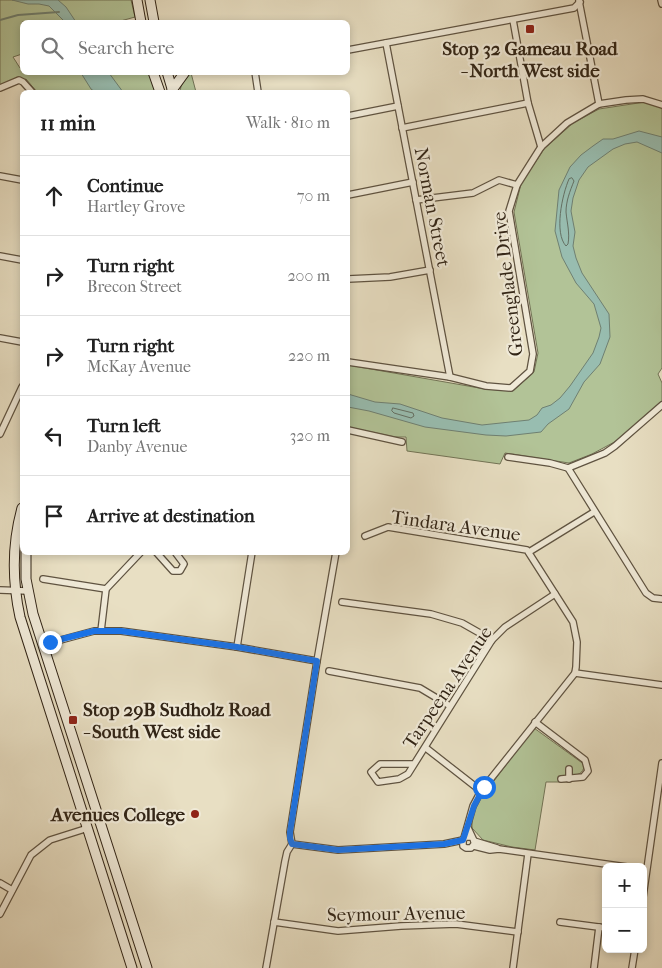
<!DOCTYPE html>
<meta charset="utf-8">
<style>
body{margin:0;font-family:"IM FELL French Canon",serif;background:#f6f6f6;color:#222}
.controls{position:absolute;right:15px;bottom:15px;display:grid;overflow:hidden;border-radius:8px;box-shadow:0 2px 8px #0003}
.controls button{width:45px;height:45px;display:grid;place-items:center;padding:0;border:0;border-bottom:1px solid #e0e0e0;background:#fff;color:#222;font:25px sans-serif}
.stop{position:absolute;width:15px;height:15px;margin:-11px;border:4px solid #1a73e8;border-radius:50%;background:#fff}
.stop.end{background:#1a73e8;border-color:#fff;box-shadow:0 1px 5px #0008}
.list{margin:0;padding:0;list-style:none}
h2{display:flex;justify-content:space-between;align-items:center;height:65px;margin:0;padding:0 20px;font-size:21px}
h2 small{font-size:16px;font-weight:400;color:#767676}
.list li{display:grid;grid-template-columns:32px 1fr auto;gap:15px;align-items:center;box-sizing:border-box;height:80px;padding:0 20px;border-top:1px solid #e0e0e0}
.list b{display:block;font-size:19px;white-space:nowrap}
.list p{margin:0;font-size:16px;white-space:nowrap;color:#767676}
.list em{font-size:16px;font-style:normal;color:#767676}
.icon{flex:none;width:28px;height:28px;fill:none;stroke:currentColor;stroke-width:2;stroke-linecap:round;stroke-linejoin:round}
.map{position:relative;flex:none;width:662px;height:968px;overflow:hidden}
.search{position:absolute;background:#fff;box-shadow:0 2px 8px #0003;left:20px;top:20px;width:330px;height:55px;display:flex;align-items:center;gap:12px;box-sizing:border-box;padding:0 18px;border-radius:8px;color:#767676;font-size:19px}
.panel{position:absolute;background:#fff;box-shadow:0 2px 8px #0003;left:20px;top:90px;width:330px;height:465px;border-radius:8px}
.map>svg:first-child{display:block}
.green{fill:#b2c397;stroke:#727456}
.water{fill:#98bdb0;stroke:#6f8072}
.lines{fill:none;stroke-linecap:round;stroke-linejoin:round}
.shore{stroke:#647063;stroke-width:1}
.stream{stroke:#6f8072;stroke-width:2}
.minor-casing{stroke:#5f5341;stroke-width:8}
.secondary-casing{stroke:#312416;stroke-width:11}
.minor{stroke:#f0ead8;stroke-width:5.5}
.secondary{stroke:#f0ead8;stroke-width:9}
.route{stroke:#1a73e8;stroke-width:6}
.poi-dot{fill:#8f2418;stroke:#f0ead8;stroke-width:2}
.labels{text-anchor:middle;stroke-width:4.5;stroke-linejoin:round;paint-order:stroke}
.poi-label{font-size:19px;font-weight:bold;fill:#312416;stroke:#f0ead8}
.street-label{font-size:19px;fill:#312416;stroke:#f0ead8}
</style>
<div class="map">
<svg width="662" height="968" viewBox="0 0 662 968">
<rect width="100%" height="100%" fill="#e8dfc3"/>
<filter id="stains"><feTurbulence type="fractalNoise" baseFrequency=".004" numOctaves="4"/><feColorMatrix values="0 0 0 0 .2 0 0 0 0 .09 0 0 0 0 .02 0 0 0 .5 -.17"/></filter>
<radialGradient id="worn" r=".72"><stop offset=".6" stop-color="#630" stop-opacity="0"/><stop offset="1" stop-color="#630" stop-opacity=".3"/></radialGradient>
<g class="green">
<path d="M0,0H131L135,17L117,22H22V54L13,57L20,68L22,67V72L150,73L156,92H37L26,79L0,89Z"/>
<path d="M191,73L196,92H180C181,85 183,76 191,73Z"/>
<path d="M645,102L662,108V368L658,374L662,383V401L620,439L592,454L569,463L505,453L500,464L407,451L406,437H395L348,427V365L485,389L513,391L534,372L538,353L514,212L521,184L544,149L573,123L599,109Z"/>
<path d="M534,728L585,765C582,774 579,775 571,775L570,782H546L535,850L512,847L483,840L472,828V817L478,802Z"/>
</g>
<g class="water">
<path d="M12,0H58L66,7L76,22H65L49,6L39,4H28Z"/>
<path d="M81,73H109L123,92H95L91,89Z"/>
<path d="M639,131L662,137V153L637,142L625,144L613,149L588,167L579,180L573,198L571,211L575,232L573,246L576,258L582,273L609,314L610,337L600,364L584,382L569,409L548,424L541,432L506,436L486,435L425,427L369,411L348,407V394L375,402L400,404L442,418L482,425L529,420L537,415L542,408L551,405L560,398L570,386L593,353L599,337L601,328L594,304L576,283L562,257L555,231L559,190L570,167L581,155L593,146L603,139H613Z"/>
</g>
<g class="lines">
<g class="shore">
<path d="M572,178L574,181C570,191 566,201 566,212C567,223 570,233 568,244L566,246C554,233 562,195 569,179Z"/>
<path d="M393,408L413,413L414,416L411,418L394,413L392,411Z"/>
</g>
<path class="stream" d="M0,20L18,15L59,12"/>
<g class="minor-casing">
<g id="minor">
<path d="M661,0L662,4"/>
<path d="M579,1L599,104"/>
<path d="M513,20L528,103L541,147"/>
<path d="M386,43L450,377"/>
<path d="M348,50L574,8L580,2"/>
<path d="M255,72L258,92"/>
<path d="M0,88L19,80L23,82L32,92"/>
<path d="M348,116L398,106"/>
<path d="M402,128L528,103"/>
<path d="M0,176L22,180"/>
<path d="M348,195L413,182"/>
<path d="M416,200L473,193L499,180L517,185"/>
<path d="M0,256L22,260"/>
<path d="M348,279L390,277L430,270"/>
<path d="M0,338L22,342"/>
<path d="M348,362L450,377L486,386L511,388L530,371L533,354L509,211L517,185L541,147L567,123L599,104L626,100L643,99L662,105"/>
<path d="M348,430L402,442"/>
<path d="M0,434L22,387"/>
<path d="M508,457L550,463L568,468L646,593L653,598L662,599"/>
<path d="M568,468L605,453L615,446L662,405"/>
<path d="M365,536L388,527L527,550L573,622L577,642L576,667L575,673L481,791L473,806L464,838"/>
<path d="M156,552L173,571H180L184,564L175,552"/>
<path d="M529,552L594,512"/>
<path d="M43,579L106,589"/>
<path d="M0,590L28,591"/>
<path d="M342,602L431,614L462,623L492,640"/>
<path d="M101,631L106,589L141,552"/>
<path d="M42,645L94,631H121L237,647L317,661"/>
<path d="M237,647L252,552"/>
<path d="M329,671L420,688L450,706"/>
<path d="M575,673L662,685"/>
<path d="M535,722L585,760L588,771L583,777L561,779"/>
<path d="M426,748L481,791"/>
<path d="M414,764H380L371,772L378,782L399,779L408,774L492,640L505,627L555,594"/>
<path d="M569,779V769"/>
<path d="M468,828L475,843L471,848H466L463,846V840L466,837H472"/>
<path d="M474,841L497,848"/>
<path d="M292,844L290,832L317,661L336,552"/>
<path d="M292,844L338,850L444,844L463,840"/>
<path d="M474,846L490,850L499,849L627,867"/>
<path d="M0,883L12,890"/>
<path d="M643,897L662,763"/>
<path d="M0,914L31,855L50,840L88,828"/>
<path d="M274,922L338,931L401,926L456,924L518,932"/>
<path d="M560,922L606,928"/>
<path d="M266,968L285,861L287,852L292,844"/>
<path d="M513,968L528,854"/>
<path d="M594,968L599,927"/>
<path d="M632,968L635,949"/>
</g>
</g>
<g class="secondary-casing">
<g id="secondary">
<path d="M137,0L141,22"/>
<path d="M150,0L154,22"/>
<path d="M153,72L160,92"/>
<path d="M167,72L173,92"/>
<path d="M172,90L185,72"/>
<path d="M22,508C12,544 12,580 20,617L132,968"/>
<path d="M26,552V579L33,614L147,968"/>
</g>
</g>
<use href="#minor" class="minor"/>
<use href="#secondary" class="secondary"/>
</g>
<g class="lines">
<path class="route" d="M50,642L94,631H121L237,647L317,661L290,832V838L292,844L338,850L444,844L463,840L474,806L484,787"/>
</g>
<g class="poi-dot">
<rect x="525" y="24" width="10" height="10" rx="2.5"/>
<rect x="68" y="715" width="10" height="10" rx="2.5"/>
<circle cx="195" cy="814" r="5"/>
</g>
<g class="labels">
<g class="poi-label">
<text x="530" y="55">Stop 32 Gameau Road<tspan x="530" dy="22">- North West side</tspan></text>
<text x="83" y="716" text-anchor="start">Stop 29B Sudholz Road<tspan x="83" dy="22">- South West side</tspan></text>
<text x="185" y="821" text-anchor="end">Avenues College</text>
</g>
<g class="street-label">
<text transform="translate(433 207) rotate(79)" y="7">Norman Street</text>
<text transform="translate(507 284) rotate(-97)" y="7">Greenglade Drive</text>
<text transform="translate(456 525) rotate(8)" y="7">Tindara Avenue</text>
<text transform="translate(447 687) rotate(-56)" y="7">Tarpeena Avenue</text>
<text transform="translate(396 913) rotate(-1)" y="7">Seymour Avenue</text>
</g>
</g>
<rect width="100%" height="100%" filter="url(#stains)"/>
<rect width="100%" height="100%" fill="url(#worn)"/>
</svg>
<div class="controls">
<button>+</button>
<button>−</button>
</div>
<div class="stop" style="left:484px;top:787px"></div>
<div class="stop end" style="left:50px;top:642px"></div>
<div class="search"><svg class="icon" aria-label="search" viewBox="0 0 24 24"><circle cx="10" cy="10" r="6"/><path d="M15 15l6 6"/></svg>Search here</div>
<section class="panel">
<h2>11 min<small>Walk · 810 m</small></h2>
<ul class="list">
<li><svg class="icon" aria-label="ahead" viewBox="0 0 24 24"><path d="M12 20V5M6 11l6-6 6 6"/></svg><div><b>Continue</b><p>Hartley Grove</p></div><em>70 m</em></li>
<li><svg class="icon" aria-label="right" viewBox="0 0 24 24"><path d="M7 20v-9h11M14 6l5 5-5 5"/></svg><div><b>Turn right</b><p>Brecon Street</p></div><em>200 m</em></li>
<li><svg class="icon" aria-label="right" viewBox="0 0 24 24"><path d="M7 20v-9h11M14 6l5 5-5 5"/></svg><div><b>Turn right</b><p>McKay Avenue</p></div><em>220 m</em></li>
<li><svg class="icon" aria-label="left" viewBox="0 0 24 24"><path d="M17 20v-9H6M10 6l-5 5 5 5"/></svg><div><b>Turn left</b><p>Danby Avenue</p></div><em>320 m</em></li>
<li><svg class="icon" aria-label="arrive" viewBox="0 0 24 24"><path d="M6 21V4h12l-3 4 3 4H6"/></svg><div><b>Arrive at destination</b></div></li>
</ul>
</section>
</div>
